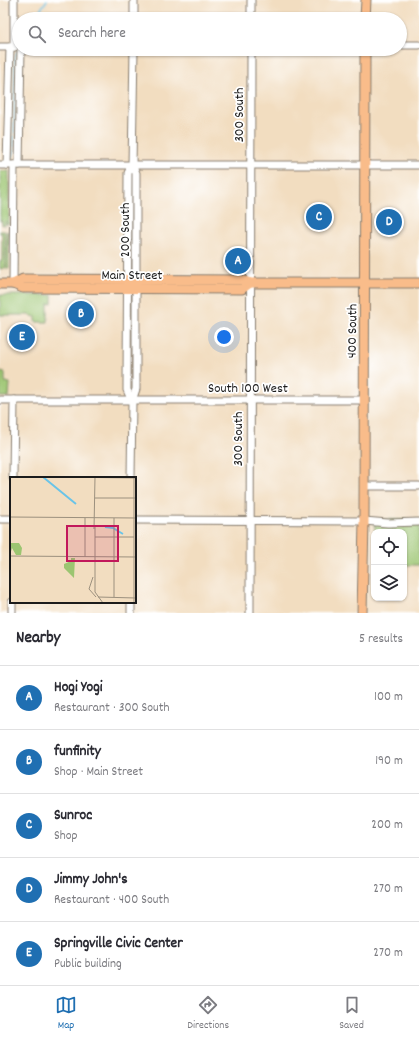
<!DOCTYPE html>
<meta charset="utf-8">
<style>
body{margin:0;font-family:Dekko,sans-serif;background:#f7f7f7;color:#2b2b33}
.controls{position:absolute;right:12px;bottom:12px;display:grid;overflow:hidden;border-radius:8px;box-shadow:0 1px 3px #0004}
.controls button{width:36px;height:36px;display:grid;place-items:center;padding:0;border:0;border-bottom:1px solid #e1e1e2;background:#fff;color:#2b2b33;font:20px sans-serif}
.you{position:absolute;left:224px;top:337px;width:14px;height:14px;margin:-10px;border:3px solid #fff;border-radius:50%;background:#1a73e8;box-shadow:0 0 0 6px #1a73e833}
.badge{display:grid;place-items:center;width:26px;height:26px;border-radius:50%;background:#1f6fb2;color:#fff;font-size:13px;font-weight:700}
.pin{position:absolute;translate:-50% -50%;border:2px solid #fff;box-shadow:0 1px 4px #0006}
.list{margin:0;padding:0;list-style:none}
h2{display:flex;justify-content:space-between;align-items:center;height:52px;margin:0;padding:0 16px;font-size:17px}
h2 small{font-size:13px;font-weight:400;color:#7c7c81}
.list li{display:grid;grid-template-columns:26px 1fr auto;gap:12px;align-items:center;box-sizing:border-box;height:64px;padding:0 16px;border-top:1px solid #e1e1e2}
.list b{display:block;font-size:15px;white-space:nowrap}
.list p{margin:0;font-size:13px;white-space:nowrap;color:#7c7c81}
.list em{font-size:13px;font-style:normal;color:#7c7c81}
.icon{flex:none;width:22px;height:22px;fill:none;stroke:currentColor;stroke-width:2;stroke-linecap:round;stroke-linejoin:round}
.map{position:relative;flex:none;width:419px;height:613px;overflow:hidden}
.search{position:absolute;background:#fff;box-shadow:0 1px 3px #0004;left:12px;right:12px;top:12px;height:44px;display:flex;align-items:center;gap:10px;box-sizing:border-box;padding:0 14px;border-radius:22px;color:#7c7c81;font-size:15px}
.sheet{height:372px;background:#fff}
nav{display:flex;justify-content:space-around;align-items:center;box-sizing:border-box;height:56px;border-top:1px solid #e1e1e2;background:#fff;font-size:11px;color:#7c7c81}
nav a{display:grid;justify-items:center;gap:2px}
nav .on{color:#1f6fb2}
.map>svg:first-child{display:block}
.green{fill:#9cc571;stroke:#5c7046}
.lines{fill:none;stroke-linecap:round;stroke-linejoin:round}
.stream{stroke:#6ac4e8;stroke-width:1.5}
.minor-casing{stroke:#877c6e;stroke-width:9}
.major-casing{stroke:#877c6e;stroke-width:11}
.minor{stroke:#fff;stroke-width:7}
.major{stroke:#f9bc8a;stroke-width:9}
.labels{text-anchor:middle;stroke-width:3.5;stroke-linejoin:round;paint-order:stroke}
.street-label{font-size:14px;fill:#1c1c1c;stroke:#fff}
.inset-river{fill:none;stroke:#6ac4e8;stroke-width:2}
.inset-road{fill:none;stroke:#9c907e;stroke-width:1}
.view{fill:#c2185b;fill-opacity:0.15;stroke:#c2185b;stroke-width:2}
.inset-edge{fill:none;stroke:#1c1c1c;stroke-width:2}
</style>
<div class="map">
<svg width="419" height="613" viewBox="0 0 419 613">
<rect width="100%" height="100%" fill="#fff"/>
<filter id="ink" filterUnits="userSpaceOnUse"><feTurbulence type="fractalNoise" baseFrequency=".025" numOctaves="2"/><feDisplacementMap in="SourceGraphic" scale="8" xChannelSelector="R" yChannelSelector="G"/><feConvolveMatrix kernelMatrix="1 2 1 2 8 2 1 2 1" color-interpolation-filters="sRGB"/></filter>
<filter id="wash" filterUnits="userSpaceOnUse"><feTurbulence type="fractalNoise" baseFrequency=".012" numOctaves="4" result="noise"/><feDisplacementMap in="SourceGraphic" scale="16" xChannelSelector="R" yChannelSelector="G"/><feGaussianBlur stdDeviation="0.9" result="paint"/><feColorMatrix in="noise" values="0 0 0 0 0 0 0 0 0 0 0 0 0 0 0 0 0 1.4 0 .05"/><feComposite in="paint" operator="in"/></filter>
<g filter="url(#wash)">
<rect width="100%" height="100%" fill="#f2ddc0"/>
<g class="green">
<path d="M0,171H9V224L7,225L6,220L5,225H2V221H0Z"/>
<path d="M0,231H5V268L0,269V262L2,260V233H0Z"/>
<path d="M7,231L9,232V269H8L6,268Z"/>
<path d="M0,295H52V303L48,304V322H36V317L28,315H0Z"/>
<path d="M0,372L5,373V382L10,383L9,397H0Z"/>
<path d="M375,519L419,520V565H404V532H375Z"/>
</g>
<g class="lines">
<g class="stream">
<path d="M34,19L47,0"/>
<path d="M11,158L14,149L15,57L18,50"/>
</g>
</g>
</g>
<g filter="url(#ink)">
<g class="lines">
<g class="minor-casing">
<g id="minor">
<path d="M134,19V0"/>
<path d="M251,19V0"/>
<path d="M400,45H419"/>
<path d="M0,47H14"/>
<path d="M14,47V0"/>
<path d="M0,165H419"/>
<path d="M7,165L10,47"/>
<path d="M19,165L21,49"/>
<path d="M13,284L14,165"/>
<path d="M0,400H364"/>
<path d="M132,401L127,390L128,173L132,165"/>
<path d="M13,478L14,400"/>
<path d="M131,478L132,401L136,389V173L132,165L134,49"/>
<path d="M364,486H419"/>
<path d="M0,519H11"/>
<path d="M135,520L364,521L388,523L419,522"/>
<path d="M12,613V602"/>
<path d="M131,613V602"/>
<path d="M250,613L251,49"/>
</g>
</g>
<g class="major-casing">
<g id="major">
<path d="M365,19L366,0"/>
<path d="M0,284H13L23,288L242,289L250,283"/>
<path d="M13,284L23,279L242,280L250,283H419"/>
<path d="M362,613L364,521L365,49"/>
</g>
</g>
<use href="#minor" class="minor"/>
<use href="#major" class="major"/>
</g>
</g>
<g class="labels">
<g class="street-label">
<text transform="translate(238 115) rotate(-90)" y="5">300 South</text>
<text transform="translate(124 230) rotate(-90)" y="5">200 South</text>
<text x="132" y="279">Main Street</text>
<text transform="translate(351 331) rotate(-89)" y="5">400 South</text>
<text x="248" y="392">South 100 West</text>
<text transform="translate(237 439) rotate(-90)" y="5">300 South</text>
</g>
</g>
<g transform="translate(10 477)">
<rect width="126" height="126" fill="#f2ddc0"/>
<path d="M0,66H9L12,71L11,78H6L2,71L0,78ZM61,81H65L64,101L54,91V87L61,84Z" fill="#9cc571"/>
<path class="inset-river" d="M33,0L66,27M95,50L103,51L113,57"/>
<path class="inset-road" d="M44,0L126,1M85,21H126M0,40L126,41M75,41V80M85,50V115L93,126M84,52L85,0M85,60H124M0,79L126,80M124,80V0M83,100L79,112L86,120M88,120L126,121M104,120V41M124,126V80"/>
<path class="view" d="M57,49H108V84H57Z"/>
<rect width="126" height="126" class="inset-edge"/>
</g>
</svg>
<div class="controls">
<button><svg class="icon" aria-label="locate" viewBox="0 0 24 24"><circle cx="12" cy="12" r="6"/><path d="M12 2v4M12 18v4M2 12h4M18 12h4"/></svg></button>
<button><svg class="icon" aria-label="layers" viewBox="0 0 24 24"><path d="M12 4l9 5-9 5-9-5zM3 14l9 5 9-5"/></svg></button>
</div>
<div class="you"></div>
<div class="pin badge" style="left:238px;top:261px">A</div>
<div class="pin badge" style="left:81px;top:314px">B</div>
<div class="pin badge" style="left:319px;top:217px">C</div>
<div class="pin badge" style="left:389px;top:222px">D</div>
<div class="pin badge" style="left:22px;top:337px">E</div>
<div class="search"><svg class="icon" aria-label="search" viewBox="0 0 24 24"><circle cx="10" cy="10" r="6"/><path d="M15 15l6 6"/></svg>Search here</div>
</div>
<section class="sheet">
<h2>Nearby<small>5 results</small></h2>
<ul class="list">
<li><span class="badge">A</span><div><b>Hogi Yogi</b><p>Restaurant · 300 South</p></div><em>100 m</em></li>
<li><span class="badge">B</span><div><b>funfinity</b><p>Shop · Main Street</p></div><em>190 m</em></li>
<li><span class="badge">C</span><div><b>Sunroc</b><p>Shop</p></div><em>200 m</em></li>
<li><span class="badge">D</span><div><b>Jimmy John's</b><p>Restaurant · 400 South</p></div><em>270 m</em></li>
<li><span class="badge">E</span><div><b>Springville Civic Center</b><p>Public building</p></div><em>270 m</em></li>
</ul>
</section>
<nav>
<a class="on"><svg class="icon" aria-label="map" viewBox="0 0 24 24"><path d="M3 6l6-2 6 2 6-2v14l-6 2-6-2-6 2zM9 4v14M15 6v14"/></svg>Map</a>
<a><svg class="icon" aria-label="directions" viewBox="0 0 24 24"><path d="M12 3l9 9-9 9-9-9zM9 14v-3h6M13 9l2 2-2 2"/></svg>Directions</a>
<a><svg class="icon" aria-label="saved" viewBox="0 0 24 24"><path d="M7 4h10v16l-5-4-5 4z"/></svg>Saved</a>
</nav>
